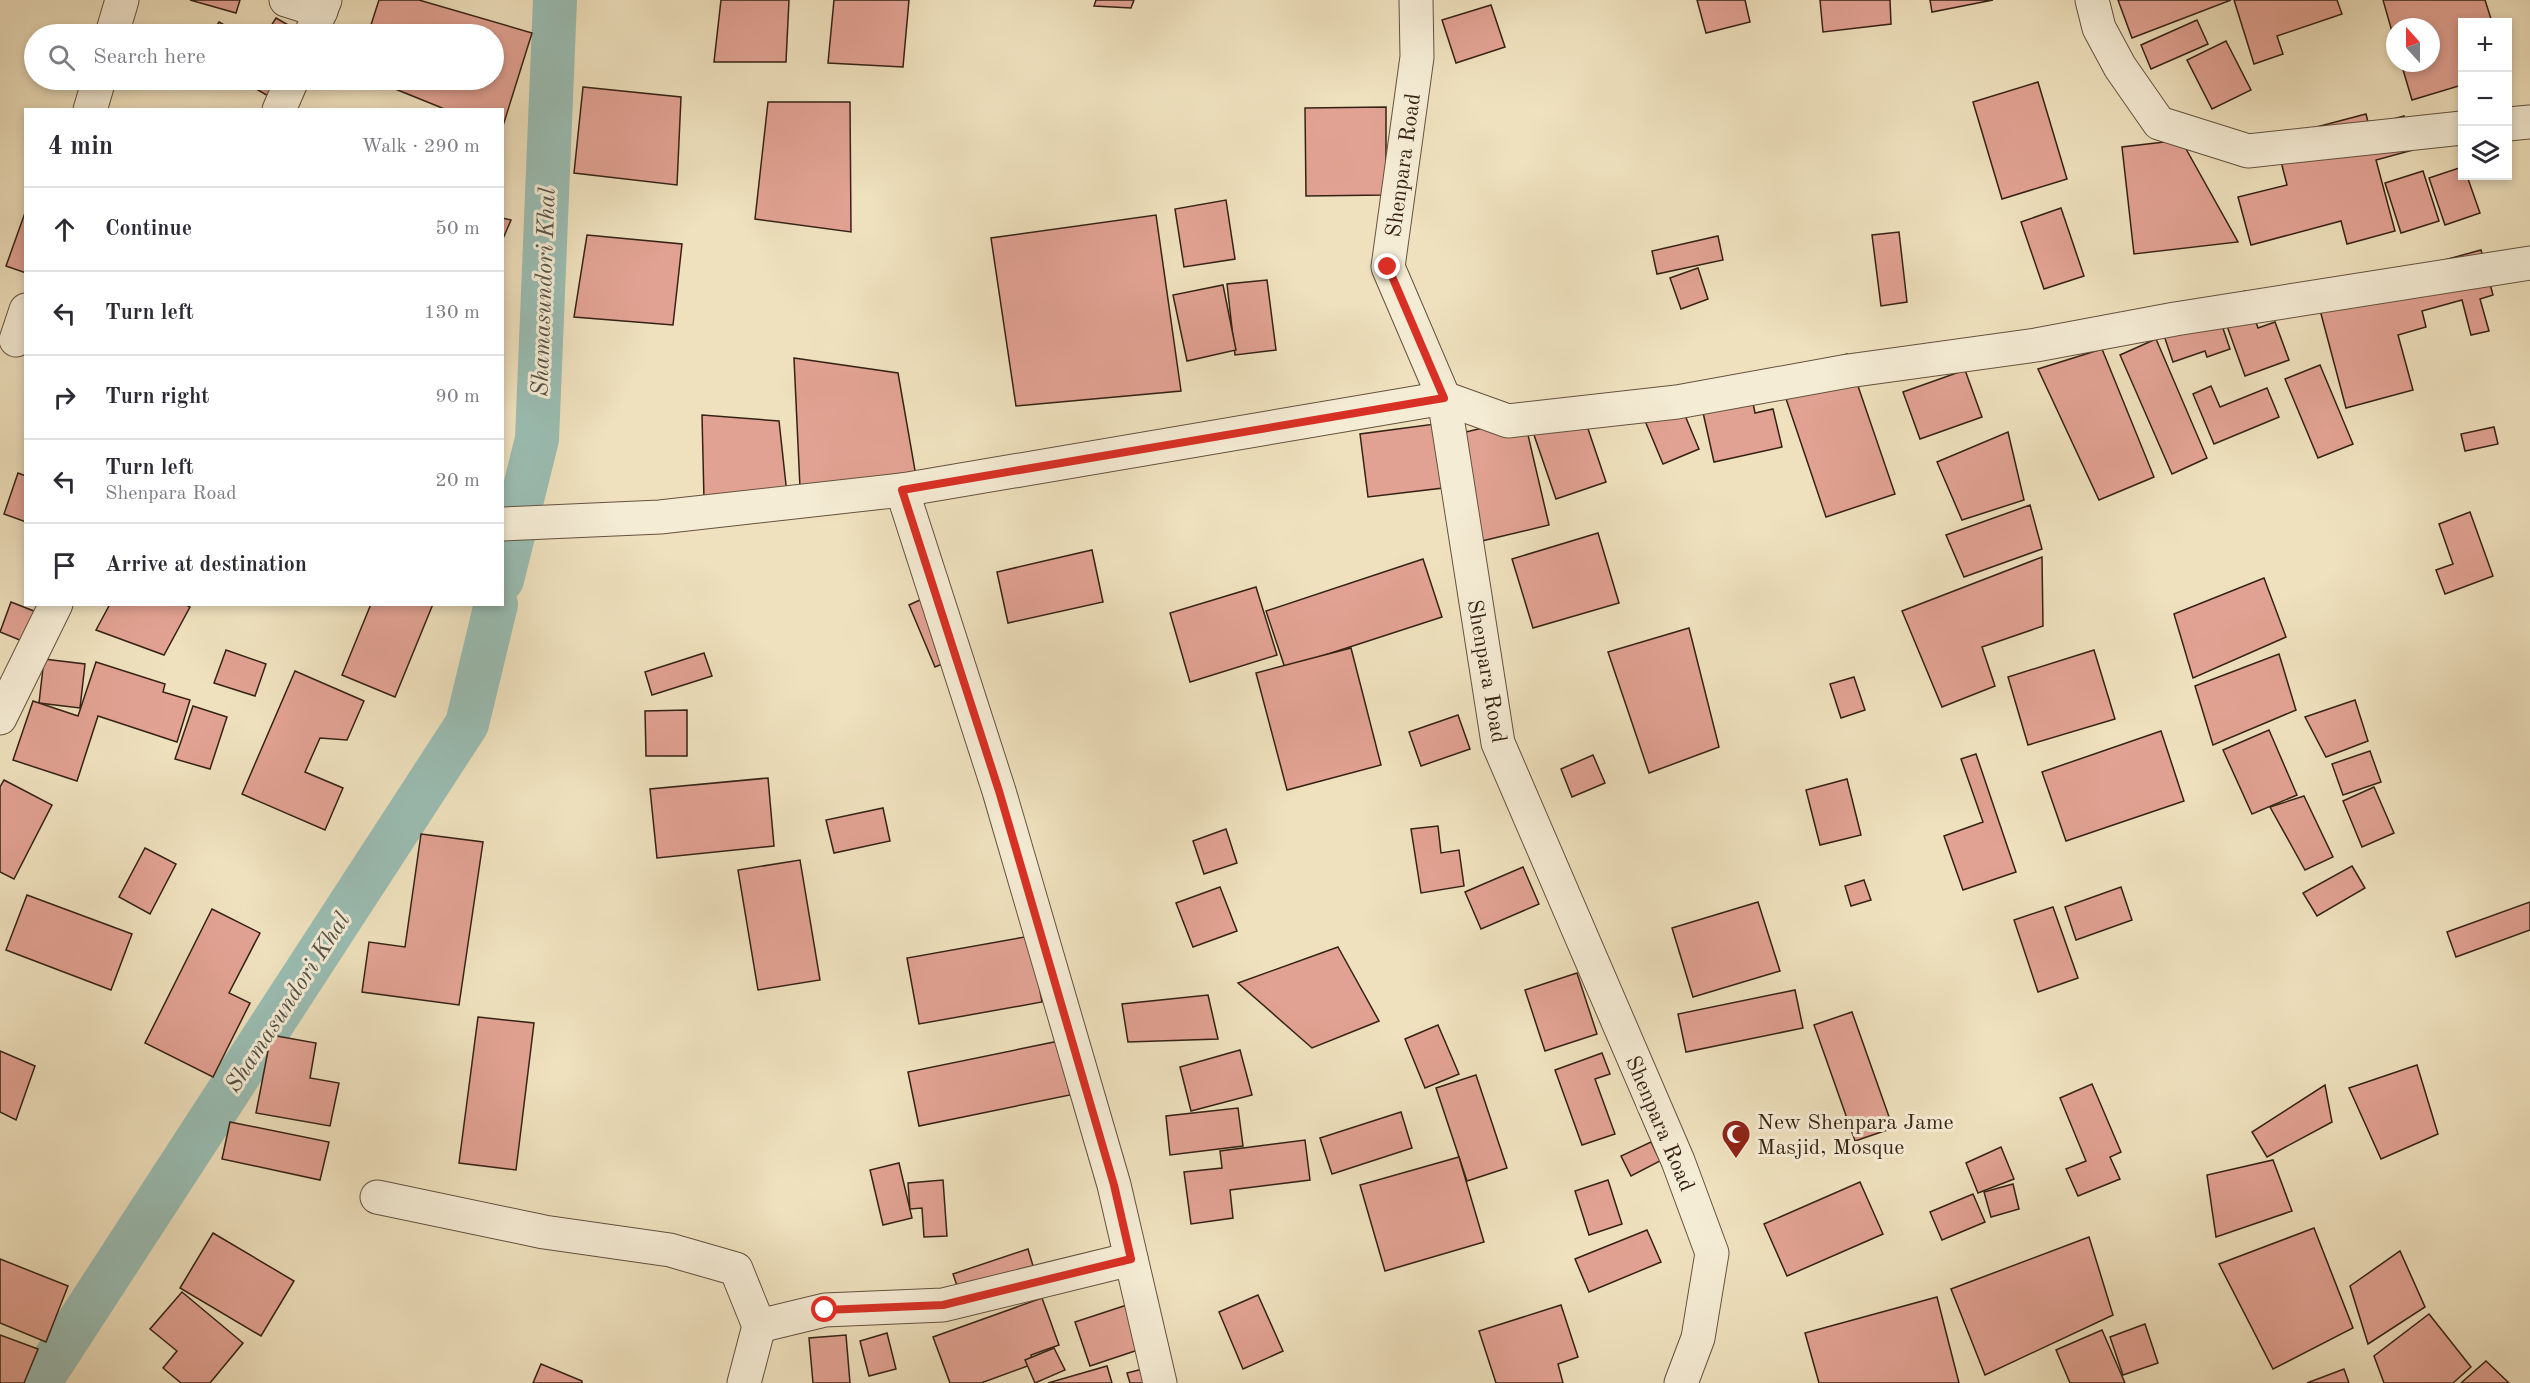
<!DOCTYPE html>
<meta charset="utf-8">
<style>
body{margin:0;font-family:"Old Standard TT",serif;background:#f2f2f3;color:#2b2b33}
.controls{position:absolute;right:18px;top:18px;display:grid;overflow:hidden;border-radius:0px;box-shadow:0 3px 9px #0003}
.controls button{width:54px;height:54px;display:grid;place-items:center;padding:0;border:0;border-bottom:2px solid #e1e1e2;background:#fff;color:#2b2b33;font:30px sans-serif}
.compass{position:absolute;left:2386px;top:18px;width:54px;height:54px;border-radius:50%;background:#fff;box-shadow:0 3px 9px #0003;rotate:339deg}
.stop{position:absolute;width:18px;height:18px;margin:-14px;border:4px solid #d93025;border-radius:50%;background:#fff}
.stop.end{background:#d93025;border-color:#fff;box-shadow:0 2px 6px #0008}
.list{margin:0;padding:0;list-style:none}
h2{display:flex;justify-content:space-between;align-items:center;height:78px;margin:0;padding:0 24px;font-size:26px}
h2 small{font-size:20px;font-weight:400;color:#7c7c81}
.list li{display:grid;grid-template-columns:39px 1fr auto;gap:18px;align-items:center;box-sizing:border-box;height:84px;padding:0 24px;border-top:2px solid #e1e1e2}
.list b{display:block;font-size:22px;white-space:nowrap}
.list p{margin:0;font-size:20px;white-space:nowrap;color:#7c7c81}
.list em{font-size:20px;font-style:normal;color:#7c7c81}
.icon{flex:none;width:33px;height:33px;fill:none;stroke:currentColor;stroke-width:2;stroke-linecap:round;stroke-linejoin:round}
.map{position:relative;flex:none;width:2530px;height:1383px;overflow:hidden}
.search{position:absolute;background:#fff;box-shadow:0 3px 9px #0003;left:24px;top:24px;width:480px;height:66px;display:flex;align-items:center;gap:15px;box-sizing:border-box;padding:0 21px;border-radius:33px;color:#7c7c81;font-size:22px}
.panel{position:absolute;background:#fff;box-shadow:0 3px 9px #0003;left:24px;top:108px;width:480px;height:498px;border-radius:0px}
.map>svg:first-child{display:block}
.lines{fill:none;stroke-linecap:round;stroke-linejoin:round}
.canal{stroke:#9abdb3;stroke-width:44}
.building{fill:#e2a293;stroke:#352214;stroke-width:1.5}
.minor-casing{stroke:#64523e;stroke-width:35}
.minor{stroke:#f5ecd5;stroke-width:33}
.route{stroke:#d93025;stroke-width:8}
.labels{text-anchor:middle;stroke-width:6;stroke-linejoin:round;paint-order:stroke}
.street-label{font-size:22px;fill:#352214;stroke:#f5ecd5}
.poi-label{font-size:22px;fill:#352214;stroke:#f5ecd5;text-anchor:start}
.water-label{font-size:24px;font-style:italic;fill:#535044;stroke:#f5ecd5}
</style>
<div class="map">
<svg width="2530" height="1383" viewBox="0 0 2530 1383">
<rect width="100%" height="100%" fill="#efe1be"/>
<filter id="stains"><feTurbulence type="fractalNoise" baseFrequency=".00333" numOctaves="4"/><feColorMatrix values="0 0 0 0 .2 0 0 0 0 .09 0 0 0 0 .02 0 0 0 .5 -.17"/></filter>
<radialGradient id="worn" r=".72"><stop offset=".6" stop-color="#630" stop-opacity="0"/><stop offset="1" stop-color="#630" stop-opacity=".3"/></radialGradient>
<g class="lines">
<g class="canal">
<path d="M502,580L537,439L555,0"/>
<path d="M39,1383L467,724L496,604"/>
</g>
</g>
<g class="building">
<path d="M190,0H240L236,13Z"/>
<path d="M379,0H419L532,33L502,129V110H447L373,80H494V34H368Z"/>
<path d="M721,0H789L786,62H714Z"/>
<path d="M834,0H909L903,67L828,63Z"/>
<path d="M1096,0H1134L1131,8L1094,6Z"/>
<path d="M1697,0H1745L1750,22L1706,33Z"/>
<path d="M1820,0H1890L1891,24L1823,32Z"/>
<path d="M1930,0H1993L1932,12Z"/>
<path d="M2118,0H2231L2132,38Z"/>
<path d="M2234,0H2337L2342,14L2277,36L2283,54L2254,64Z"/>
<path d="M2383,0H2485L2492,22H2462V85L2412,100L2401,63H2431V27H2395V42Z"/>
<path d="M1491,5L1505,47L1456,63L1442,20Z"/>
<path d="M276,18L304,34H266Z"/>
<path d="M2197,20L2208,44L2151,69L2141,45Z"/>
<path d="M219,22L240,34H211Z"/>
<path d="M2226,41L2251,90L2212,109L2187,60Z"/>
<path d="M241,80H301L285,106Z"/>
<path d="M2038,82L2067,179L2002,199L1973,102Z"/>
<path d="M583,87L681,97L677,185L574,173Z"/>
<path d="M768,102H850L851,232L755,219Z"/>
<path d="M1386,107V195L1306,196L1305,108Z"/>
<path d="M2366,114L2369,126L2404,116L2413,150L2376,160L2395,231L2347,244L2341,221L2251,245L2238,197L2287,185L2275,138Z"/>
<path d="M2181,140L2238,242L2134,254L2122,147Z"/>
<path d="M2462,167V176H2467L2480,213L2445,225L2429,178Z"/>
<path d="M2423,171L2439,221L2401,233L2385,183Z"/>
<path d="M1226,200L1235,259L1184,267L1175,209Z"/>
<path d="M2061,208L2084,276L2044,289L2021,222Z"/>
<path d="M26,210V273L6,266Z"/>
<path d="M1156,215L1181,391L1016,406L991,238Z"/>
<path d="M502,218L511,220L502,241Z"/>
<path d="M1899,232L1907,302L1881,306L1872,235Z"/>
<path d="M587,235L682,244L673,325L574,317Z"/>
<path d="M1718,236L1723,260L1657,274L1652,251Z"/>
<path d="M2481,250L2493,295L2480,299L2489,331L2471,335L2462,300L2422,311L2426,327L2398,335L2413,390L2346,408L2316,295Z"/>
<path d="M1698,268L1708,299L1681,309L1670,278Z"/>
<path d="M1267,280L1276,350L1235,355L1227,284Z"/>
<path d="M1223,285L1236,350L1187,361L1173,295Z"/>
<path d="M2245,291L2258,328L2275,322L2289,360L2245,376L2218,301Z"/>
<path d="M2213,299L2230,349L2207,357L2205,351L2173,362L2158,318Z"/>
<path d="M2156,339L2207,458L2172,474L2120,355Z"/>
<path d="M2102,349L2154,477L2099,500L2038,369Z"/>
<path d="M1847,354L1895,494L1826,517L1779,378Z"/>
<path d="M794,358L898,373L916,476L800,488Z"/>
<path d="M2320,365L2353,444L2318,458L2285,379Z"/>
<path d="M1965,370L1982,417L1920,439L1903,392Z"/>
<path d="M2211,386L2220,407L2267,388L2279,417L2214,444L2193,394Z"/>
<path d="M1750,388L1755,413L1773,409L1782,447L1714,462L1700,399Z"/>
<path d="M1674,389L1699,449L1663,464L1638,404Z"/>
<path d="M1583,414L1606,482L1556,499L1533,432Z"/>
<path d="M702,415L779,421L787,494L704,500Z"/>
<path d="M1524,418L1549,525L1469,544L1445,437Z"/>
<path d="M1435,424L1443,488L1368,497L1360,434Z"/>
<path d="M2494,427L2498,444L2465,451L2461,434Z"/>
<path d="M2008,432L2024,500L1962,520L1937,462Z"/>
<path d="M18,473L26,476V522L4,514Z"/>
<path d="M2030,505L2042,549L1964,577L1946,535Z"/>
<path d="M2470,512L2493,576L2445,594L2436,570L2453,564L2439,524Z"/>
<path d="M1598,533L1619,603L1533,628L1512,559Z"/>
<path d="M1092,550L1103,602L1008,623L997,572Z"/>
<path d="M2042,557L2043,626L1982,647L1995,686L1942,707L1902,611Z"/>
<path d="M1423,559L1442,617L1285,668L1266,611Z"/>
<path d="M2264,578L2286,637L2193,678L2174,614Z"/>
<path d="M1256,587L1277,655L1190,682L1170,613Z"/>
<path d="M933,594L959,657L935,667L909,605Z"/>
<path d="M11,602L44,615L32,645L0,632Z"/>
<path d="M110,604H185L190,607L164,655L96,630Z"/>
<path d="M371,604H433L395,697L342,675Z"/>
<path d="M1689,628L1719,747L1649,773L1608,652Z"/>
<path d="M1351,648L1381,765L1287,790L1256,673Z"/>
<path d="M226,650L266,664L255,696L214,683Z"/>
<path d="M2094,650L2115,719L2028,745L2008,677Z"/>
<path d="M704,653L712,676L652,695L645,672Z"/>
<path d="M2279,654L2296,710L2213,745L2195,686Z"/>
<path d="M44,659L85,664L80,708L39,703Z"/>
<path d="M96,662L165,684L163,692L190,700L177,742L98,716L77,781L13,760L33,701L78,716Z"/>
<path d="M295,671L364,701L347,740L320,738L305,772L343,788L325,830L242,794Z"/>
<path d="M1854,677L1865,710L1841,718L1830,684Z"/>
<path d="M2355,700L2368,741L2326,757L2305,717Z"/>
<path d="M193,706L227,717L210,769L175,759Z"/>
<path d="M687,710V756H646L645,711Z"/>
<path d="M1458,715L1470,749L1421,766L1409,732Z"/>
<path d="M2269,730L2297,795L2252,814L2223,750Z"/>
<path d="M2161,731L2184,801L2066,841L2042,772Z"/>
<path d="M2370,751L2381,782L2343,795L2332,764Z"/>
<path d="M1976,754L2016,872L1963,890L1944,836L1983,822L1961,759Z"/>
<path d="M1593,755L1605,783L1572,797L1561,769Z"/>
<path d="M768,778L774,846L657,858L650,789Z"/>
<path d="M1847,779L1861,835L1820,845L1806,790Z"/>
<path d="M4,780L52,805L14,879L0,872V787Z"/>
<path d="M2374,787L2394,833L2362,847L2343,801Z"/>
<path d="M2304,796L2333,857L2305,870L2270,807Z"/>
<path d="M883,808L890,841L834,853L826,820Z"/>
<path d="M1438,826L1441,853L1459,850L1464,886L1421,893L1411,829Z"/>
<path d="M1226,829L1237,863L1204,874L1193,841Z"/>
<path d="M421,834L483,842L459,1005L362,992L369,942L405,947Z"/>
<path d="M145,848L176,864L150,914L119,897Z"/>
<path d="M800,860L820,980L758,990L738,870Z"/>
<path d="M2352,866L2365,888L2317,916L2303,893Z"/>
<path d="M1523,867L1539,904L1481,929L1465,892Z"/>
<path d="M1864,880L1871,900L1851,906L1845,886Z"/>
<path d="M1220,887L1237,931L1193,947L1176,903Z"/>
<path d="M2121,887L2132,920L2076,940L2065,907Z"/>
<path d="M27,895L132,934L111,990L6,950Z"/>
<path d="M1758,902L1780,971L1693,997L1672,928Z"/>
<path d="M2530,902V930L2456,957L2447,932Z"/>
<path d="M2053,907L2078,978L2038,992L2014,920Z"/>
<path d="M212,909L260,933L229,993L250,1003L213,1077L145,1043Z"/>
<path d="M1030,936L1042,1002L919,1024L907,958Z"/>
<path d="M1338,947L1379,1021L1312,1048L1238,983Z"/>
<path d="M1577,973L1597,1034L1545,1051L1525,990Z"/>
<path d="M1795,990L1803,1028L1686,1052L1678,1014Z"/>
<path d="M1208,995L1218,1039L1128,1042L1122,1004Z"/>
<path d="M1852,1012L1893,1128L1855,1141L1814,1025Z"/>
<path d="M478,1017L534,1023L516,1170L459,1163Z"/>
<path d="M1438,1025L1459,1074L1425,1088L1405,1039Z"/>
<path d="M271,1035L316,1043L310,1078L339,1083L330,1126L256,1113Z"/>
<path d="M1059,1041L1070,1095L919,1126L908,1072Z"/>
<path d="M1240,1050L1252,1095L1191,1111L1180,1067Z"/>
<path d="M0,1051L35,1066L16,1120L0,1112Z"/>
<path d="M1602,1053L1610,1074L1595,1079L1615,1134L1582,1145L1555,1070Z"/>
<path d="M2417,1065L2438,1134L2381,1159L2349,1088Z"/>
<path d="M1476,1075L1507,1168L1467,1181L1436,1088Z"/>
<path d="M2092,1084L2121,1152L2110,1157L2120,1179L2078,1196L2066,1169L2086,1161L2060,1098Z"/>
<path d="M2325,1085L2332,1122L2267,1157L2252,1132Z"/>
<path d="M1238,1108L1243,1146L1170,1155L1166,1116Z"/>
<path d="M1401,1112L1412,1148L1332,1174L1320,1138Z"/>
<path d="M230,1122L329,1142L320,1180L222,1159Z"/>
<path d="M1305,1140L1310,1180L1230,1190L1233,1218L1191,1224L1184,1172L1222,1168L1220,1151Z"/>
<path d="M1651,1142L1660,1161L1631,1176L1621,1156Z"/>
<path d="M2001,1147L2014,1179L1978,1193L1966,1163Z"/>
<path d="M1459,1157L1484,1242L1385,1271L1360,1185Z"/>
<path d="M2273,1160L2292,1211L2216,1237L2207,1175Z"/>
<path d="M899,1163L912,1218L883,1225L870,1170Z"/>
<path d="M943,1180L947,1236L924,1237L922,1208L910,1209L908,1183Z"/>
<path d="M1608,1180L1622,1224L1589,1235L1575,1191Z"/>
<path d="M1860,1182L1883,1234L1787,1276L1764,1224Z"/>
<path d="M2013,1184L2019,1209L1991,1217L1984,1192Z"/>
<path d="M1973,1194L1985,1222L1942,1240L1930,1212Z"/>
<path d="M2314,1228L2353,1328L2273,1369L2219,1264Z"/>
<path d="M1647,1230L1661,1262L1589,1292L1575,1259Z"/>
<path d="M213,1233L294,1281L261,1336L180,1288Z"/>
<path d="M2089,1237L2113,1315L1985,1375L1951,1289Z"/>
<path d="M1028,1249L1036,1276L962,1300L953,1274Z"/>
<path d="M2400,1251L2425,1307L2368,1344L2350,1286Z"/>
<path d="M0,1259L68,1286L46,1342L0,1323Z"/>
<path d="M182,1292L243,1343L210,1383H181L163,1368L177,1351L150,1329Z"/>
<path d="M1258,1295L1283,1351L1243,1369L1219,1312Z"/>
<path d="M1937,1297L1959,1383H1819L1805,1333Z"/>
<path d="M1042,1298L1059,1345L1031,1355L1033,1364L981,1383H950L933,1337Z"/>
<path d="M1139,1301L1153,1345L1090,1366L1075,1322Z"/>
<path d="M1561,1305L1578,1357L1558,1364L1563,1383H1496L1479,1331Z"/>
<path d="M2429,1314L2471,1367L2453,1383H2384L2374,1356Z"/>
<path d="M2145,1324L2158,1363L2123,1375L2110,1337Z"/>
<path d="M2102,1330L2125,1383H2070L2056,1350Z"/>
<path d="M887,1333L896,1369L869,1376L860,1341Z"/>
<path d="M0,1335L38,1349L24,1383H0Z"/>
<path d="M846,1335L850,1383H813L809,1338Z"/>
<path d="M1054,1348L1065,1370L1035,1383L1025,1360Z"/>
<path d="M2486,1361L2509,1383H2461Z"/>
<path d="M1166,1363L1171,1383H1130L1127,1373Z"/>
<path d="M541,1364L582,1381V1383H533Z"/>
<path d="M1107,1366L1112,1383H1048Z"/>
<path d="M2344,1369L2349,1383H2307Z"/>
</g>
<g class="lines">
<g class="minor-casing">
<g id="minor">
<path d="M286,0L321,11"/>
<path d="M1416,0L1417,57L1388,267L1444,398L1498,743L1678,1161L1712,1253L1698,1338L1681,1383"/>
<path d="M2092,0L2099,28L2120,67L2159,123L2248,151L2462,128"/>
<path d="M112,34L122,0"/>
<path d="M311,34L325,0"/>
<path d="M90,110L99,80"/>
<path d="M279,110L292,80"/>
<path d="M2508,124L2530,122"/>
<path d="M16,340L26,310"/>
<path d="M902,490L999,791L1114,1185L1160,1383"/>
<path d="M502,524L660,517L902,490L1444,398L1508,421L1677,402L1848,371L2036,345L2175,319L2530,263"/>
<path d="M0,718L56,604"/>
<path d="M377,1197L544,1232L670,1250L736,1269L759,1326L744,1383"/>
<path d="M759,1326L825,1310L943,1305L1131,1259"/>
</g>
</g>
<use href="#minor" class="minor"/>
</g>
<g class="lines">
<path class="route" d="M825,1310L943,1305L1131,1259L1114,1185L999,791L902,490L1444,398L1388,267"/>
</g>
<defs>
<g id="mosque-pin" transform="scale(1.5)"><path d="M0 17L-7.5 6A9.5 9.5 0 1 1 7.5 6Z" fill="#8f2418" stroke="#f5ecd5"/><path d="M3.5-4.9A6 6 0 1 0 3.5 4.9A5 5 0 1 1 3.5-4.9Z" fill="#fff"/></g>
</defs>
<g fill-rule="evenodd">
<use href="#mosque-pin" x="1736" y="1134"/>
</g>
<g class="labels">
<g class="street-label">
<text transform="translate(1402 165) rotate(-82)" y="8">Shenpara Road</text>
<text transform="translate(1488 671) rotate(80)" y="8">Shenpara Road</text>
<text transform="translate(1661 1123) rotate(67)" y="8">Shenpara Road</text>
</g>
<g class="poi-label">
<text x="1757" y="1129">New Shenpara Jame<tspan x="1757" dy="25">Masjid, Mosque</tspan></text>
</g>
<g class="water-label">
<text transform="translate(543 292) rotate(-88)" y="8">Shamasundori Khal</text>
<text transform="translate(287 1002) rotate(-57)" y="8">Shamasundori Khal</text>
</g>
</g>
<rect width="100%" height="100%" filter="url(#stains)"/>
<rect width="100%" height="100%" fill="url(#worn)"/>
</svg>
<div class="controls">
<button>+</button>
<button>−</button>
<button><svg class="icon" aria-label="layers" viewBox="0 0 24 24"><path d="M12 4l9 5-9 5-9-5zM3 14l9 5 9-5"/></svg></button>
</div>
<svg class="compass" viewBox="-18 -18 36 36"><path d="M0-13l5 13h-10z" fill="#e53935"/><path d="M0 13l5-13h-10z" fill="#7c7c81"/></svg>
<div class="stop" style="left:825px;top:1310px"></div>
<div class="stop end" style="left:1388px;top:267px"></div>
<div class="search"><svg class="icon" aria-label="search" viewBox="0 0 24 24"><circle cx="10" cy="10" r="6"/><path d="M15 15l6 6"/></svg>Search here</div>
<section class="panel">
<h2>4 min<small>Walk · 290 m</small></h2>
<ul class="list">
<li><svg class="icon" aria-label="ahead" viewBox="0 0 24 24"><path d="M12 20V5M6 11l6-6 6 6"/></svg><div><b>Continue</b></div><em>50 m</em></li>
<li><svg class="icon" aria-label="left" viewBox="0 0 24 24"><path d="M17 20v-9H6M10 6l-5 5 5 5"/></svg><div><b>Turn left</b></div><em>130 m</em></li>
<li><svg class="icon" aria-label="right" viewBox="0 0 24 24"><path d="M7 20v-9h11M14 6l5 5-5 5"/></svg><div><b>Turn right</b></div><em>90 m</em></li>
<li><svg class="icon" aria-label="left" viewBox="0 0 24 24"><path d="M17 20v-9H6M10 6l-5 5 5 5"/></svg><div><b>Turn left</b><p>Shenpara Road</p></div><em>20 m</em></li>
<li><svg class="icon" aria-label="arrive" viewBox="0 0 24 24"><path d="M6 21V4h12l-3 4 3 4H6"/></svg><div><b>Arrive at destination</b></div></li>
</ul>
</section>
</div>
